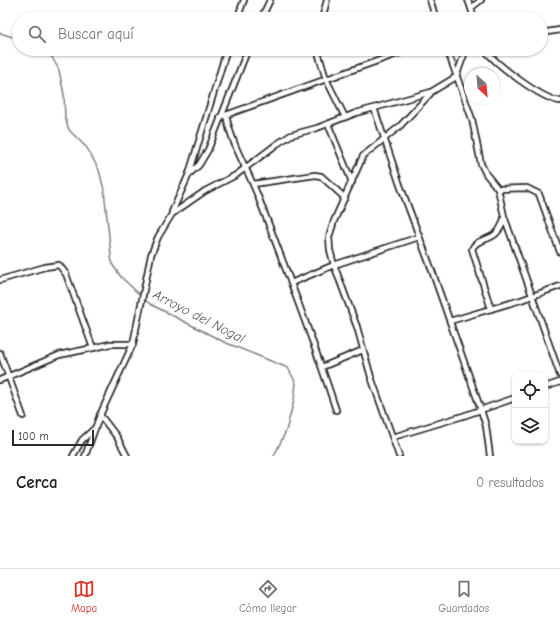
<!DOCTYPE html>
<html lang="es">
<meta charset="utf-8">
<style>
body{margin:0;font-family:"Comic Neue",sans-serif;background:#f2f2f2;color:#222}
.controls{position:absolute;right:12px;bottom:12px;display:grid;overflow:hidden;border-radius:8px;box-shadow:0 1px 3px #0004}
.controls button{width:36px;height:36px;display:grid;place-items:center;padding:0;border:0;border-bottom:1px solid #e0e0e0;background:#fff;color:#222;font:20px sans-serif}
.compass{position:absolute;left:464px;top:68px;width:36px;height:36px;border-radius:50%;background:#fff;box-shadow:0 1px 3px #0004;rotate:154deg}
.scale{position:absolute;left:12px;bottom:10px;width:82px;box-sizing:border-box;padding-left:4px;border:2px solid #2b2b2b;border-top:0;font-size:11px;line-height:14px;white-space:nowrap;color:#2b2b2b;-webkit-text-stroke:3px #fff;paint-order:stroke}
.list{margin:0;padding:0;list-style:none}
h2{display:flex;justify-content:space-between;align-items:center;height:52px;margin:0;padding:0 16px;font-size:17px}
h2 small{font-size:13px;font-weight:400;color:#767676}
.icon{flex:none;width:22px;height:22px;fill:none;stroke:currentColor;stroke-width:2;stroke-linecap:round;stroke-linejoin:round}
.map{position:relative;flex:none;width:560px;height:456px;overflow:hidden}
.search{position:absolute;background:#fff;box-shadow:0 1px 3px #0004;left:12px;right:12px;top:12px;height:44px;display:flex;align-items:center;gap:10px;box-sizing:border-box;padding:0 14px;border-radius:22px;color:#767676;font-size:15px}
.sheet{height:112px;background:#fff}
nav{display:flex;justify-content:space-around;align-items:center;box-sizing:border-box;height:56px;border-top:1px solid #e0e0e0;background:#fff;font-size:11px;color:#767676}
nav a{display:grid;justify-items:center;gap:2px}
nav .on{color:#d93025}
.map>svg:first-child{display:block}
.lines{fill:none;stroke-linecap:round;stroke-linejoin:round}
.stream{stroke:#7e7e7e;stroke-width:1.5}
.street-casing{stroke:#2b2b2b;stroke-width:8}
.street{stroke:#fff;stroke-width:4.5}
.labels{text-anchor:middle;stroke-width:3;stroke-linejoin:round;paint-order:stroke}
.water-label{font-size:14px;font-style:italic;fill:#5c5c5c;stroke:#fff}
</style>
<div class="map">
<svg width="560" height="456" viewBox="0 0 560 456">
<rect width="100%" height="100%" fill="#fff"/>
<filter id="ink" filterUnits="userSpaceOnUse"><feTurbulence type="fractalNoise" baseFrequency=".025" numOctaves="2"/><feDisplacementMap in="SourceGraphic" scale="8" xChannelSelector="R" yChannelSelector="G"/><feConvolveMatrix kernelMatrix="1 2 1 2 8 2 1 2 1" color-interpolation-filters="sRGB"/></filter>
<g filter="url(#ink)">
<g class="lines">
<g class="stream">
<path d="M0,33L19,39"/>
<path d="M39,49L52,57L59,70L64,95L65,118L69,130L87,148L99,170L104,190L112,264L121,277L141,296"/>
<path d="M143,298L150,304L224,342L288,368L296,383L294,400L286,431L274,456"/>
</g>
<g class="street-casing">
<g id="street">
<path d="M430,0L436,19"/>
<path d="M468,0L471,8"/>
<path d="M237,19L244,0"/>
<path d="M261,19L270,0"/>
<path d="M322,19L327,0"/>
<path d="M474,19L471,8L481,0"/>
<path d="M541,33L560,30"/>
<path d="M317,49L326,79L345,117"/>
<path d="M447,49L472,119L481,164L486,174L498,189L504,216L560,375"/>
<path d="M484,49C496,64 541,99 560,101"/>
<path d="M374,108L400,185L431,268L481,410L486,426L490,456"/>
<path d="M226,115C232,147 248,169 259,199C286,269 313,339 336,410"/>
<path d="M220,117L411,49"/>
<path d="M328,124L352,182"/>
<path d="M189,174L227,49"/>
<path d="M253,184L315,175L321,176L345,198"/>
<path d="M498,189L527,188L539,194L560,252"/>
<path d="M172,212L189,174L199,165L208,150L248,49"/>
<path d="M0,280L45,267L59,265L66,274L93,348L110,344H133"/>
<path d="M291,283L334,265L419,237"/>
<path d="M491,309L472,249C478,235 498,245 504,218"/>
<path d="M450,321L521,300L560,286"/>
<path d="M0,353L23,416"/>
<path d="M322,367L363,350"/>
<path d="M0,380L59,355L93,348"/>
<path d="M545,387L560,382"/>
<path d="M100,415L117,437L127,456"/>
<path d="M393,437L463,416L515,398"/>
<path d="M73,456L82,440L94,429"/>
<path d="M85,456L100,415L133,344L151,255L158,237L172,214L205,191L236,175L277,144L291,135L317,128L356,113L431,92L456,77L466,49"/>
<path d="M399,456L371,377L357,327L334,265L330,250L329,237L334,221L363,156L400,126L430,94"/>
</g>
</g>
<use href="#street" class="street"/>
</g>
</g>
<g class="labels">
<g class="water-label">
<text transform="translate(199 316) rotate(27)" y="5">Arroyo del Nogal</text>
</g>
</g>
</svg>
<div class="controls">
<button><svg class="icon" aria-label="locate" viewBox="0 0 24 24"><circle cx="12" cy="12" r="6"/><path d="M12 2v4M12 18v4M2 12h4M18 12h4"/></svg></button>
<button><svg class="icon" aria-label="layers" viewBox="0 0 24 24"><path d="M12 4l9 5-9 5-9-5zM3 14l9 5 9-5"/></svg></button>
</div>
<svg class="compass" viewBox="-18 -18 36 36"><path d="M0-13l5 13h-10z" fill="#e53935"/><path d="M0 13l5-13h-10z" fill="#767676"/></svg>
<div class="scale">100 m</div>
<div class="search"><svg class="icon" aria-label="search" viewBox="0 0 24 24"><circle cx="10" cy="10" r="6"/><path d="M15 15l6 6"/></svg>Buscar aquí</div>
</div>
<section class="sheet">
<h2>Cerca<small>0 resultados</small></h2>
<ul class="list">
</ul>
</section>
<nav>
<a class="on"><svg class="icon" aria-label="map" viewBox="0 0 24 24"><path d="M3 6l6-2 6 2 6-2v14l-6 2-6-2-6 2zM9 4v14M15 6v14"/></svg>Mapa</a>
<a><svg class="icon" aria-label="directions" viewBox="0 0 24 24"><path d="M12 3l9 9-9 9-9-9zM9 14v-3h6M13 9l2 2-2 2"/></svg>Cómo llegar</a>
<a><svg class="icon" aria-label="saved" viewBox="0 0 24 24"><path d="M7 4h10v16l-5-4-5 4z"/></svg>Guardados</a>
</nav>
